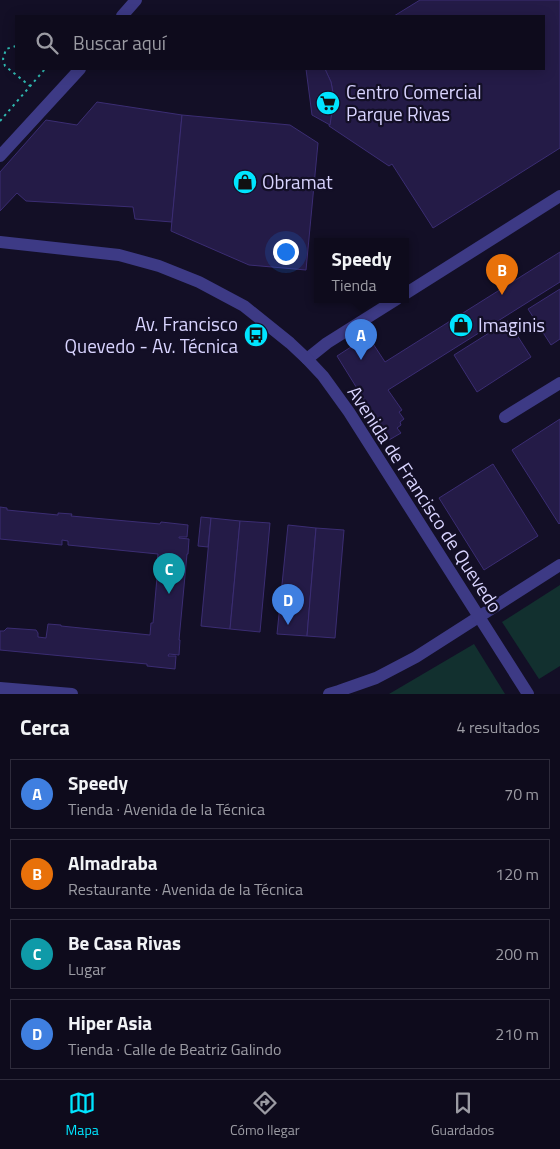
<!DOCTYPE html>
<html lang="es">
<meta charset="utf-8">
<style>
body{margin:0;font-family:"Titillium Web",sans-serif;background:#1c1929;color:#f1f3f6}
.you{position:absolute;left:285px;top:251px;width:18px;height:18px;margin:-12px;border:4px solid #fff;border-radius:50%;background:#1a73e8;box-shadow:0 0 0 8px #1a73e833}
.badge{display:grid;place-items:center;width:32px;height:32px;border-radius:50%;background:#00e5ff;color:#fff;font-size:16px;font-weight:700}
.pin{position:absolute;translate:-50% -41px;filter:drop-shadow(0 1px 2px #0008)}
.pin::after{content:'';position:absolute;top:26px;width:18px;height:15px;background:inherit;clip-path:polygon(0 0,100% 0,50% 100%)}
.popup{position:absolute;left:314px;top:238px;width:95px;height:65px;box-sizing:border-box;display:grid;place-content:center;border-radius:0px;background:#0e0b1c;filter:drop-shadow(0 1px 4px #0005);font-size:16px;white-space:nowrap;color:#9b9ba3}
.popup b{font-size:19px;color:#f1f3f6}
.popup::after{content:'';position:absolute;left:50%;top:100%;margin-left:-10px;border:10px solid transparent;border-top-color:#0e0b1c}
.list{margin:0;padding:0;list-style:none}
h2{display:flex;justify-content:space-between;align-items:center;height:65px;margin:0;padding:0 20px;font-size:21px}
h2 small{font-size:16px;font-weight:400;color:#9b9ba3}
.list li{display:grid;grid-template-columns:32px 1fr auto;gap:15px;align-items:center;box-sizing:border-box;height:70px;margin:0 10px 10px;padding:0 10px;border:1px solid #2e2b3b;border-radius:0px}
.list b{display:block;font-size:19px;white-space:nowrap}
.list p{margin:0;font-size:16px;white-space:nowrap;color:#9b9ba3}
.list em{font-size:16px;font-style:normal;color:#9b9ba3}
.icon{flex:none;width:28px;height:28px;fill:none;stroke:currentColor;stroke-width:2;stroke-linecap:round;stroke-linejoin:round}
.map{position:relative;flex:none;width:560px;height:694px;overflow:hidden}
.search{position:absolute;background:#0e0b1c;box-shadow:0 2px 12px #0003;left:15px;right:15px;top:15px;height:55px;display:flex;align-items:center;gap:12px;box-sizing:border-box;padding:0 18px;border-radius:0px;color:#9b9ba3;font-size:19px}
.sheet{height:385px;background:#0e0b1c}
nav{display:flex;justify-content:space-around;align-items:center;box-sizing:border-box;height:70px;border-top:1px solid #2e2b3b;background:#0e0b1c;font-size:14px;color:#9b9ba3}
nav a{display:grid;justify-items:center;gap:2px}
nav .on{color:#00e5ff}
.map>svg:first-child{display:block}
.green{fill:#12302f}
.building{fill:#241b47;stroke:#3b2d73}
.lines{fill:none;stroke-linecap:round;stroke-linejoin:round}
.path{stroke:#2fb8b0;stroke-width:2;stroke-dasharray:2.5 4;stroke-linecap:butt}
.minor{stroke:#3d3a85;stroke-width:12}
.tertiary{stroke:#3d3a85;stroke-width:12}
.labels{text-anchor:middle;stroke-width:4.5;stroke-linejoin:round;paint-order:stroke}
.poi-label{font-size:19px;fill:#d9d4ff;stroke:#130f26;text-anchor:start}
.street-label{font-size:19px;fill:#d9d4ff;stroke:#130f26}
</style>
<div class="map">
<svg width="560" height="694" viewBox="0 0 560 694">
<rect width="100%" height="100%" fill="#130f26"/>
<g class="green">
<path d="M560,585V666L539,679L502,622Z"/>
<path d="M474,644L505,694H389Z"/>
</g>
<g class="building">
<path d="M420,0H560V148L433,228L392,164L389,166L329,126L334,98L331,82L325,69H544V16H394Z"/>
<path d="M306,69H325L331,82L334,98L330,125L312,115Z"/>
<path d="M97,102L182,115L172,222L135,219L133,207L26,201L17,193L0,211V172L46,120L77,125Z"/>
<path d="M182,115L290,125L318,143L306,270L249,265L171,231Z"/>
<path d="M560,252V282L388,390L402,410L399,412L404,419L400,422L401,425L397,428L401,433L389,440L337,356L368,336L385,362Z"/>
<path d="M560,289V339L551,345L528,309Z"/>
<path d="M508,321L531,357L477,392L454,355Z"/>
<path d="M560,419V523L559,524L512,450Z"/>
<path d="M493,464L538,536L484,570L439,498Z"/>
<path d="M0,507L7,508V510L58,515V513L72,514L71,516L160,524L161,522L188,525L187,537H179V538L189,539L188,554H187L179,640H180L179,655L169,654L168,656H176L175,669L147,666V664L0,650V631H4L7,628L36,630L38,633V637L46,638L48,624L61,625V626L150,635L151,623H153L158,566H157L158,554L68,545V541L62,540V545L0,539Z"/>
<path d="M201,517L211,518L208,547L198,546Z"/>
<path d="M211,518L240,521L230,629L201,626Z"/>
<path d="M240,521L270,523L260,632L230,629Z"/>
<path d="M288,525L316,528L307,636L277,634Z"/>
<path d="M316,528L344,530L335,638L307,636Z"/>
</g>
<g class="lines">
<g class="path">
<path d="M16,46L6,49L3,59L5,66L30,86"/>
<path d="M0,121L45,69"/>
</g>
<g class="minor">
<path d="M122,16L136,0"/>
<path d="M0,156L80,69"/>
<path d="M405,294L560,196"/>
<path d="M307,359L327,343L397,299"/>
<path d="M505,417L560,383"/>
<path d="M0,688L72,694"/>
<path d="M329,694L339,691L376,678L416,657L560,565"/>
</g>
<path class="tertiary" d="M0,242L119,255L159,266L199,282L244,306L290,343L307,359L323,376L349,412L528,694"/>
</g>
<defs>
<g id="supermarket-disc" transform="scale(1.25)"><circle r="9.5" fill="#00e5ff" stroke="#130f26"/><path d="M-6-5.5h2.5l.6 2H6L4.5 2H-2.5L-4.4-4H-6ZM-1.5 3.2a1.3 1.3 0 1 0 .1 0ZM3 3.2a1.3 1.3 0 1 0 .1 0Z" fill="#111"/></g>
<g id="shop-disc" transform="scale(1.25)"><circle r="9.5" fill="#00e5ff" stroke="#130f26"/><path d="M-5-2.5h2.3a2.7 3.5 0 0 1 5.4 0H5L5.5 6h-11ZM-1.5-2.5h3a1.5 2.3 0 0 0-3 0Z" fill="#111"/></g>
<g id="bus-disc" transform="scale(1.25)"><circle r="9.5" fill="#00e5ff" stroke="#130f26"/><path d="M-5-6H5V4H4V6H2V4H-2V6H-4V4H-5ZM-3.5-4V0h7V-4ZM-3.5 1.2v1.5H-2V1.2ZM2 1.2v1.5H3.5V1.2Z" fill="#111"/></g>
</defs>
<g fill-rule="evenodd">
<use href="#supermarket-disc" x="328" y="103"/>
<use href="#shop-disc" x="245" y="182"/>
<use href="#shop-disc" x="461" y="325"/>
<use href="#bus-disc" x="256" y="335"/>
</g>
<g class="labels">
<g class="poi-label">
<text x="346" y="99">Centro Comercial<tspan x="346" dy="22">Parque Rivas</tspan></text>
<text x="262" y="189">Obramat</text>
<text x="238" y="331" text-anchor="end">Av. Francisco<tspan x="238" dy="22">Quevedo - Av. Técnica</tspan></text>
<text x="478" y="332">Imaginis</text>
</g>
<g class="street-label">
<text transform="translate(425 499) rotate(57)" y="7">Avenida de Francisco de Quevedo</text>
</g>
</g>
</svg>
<div class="you"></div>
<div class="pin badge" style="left:361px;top:360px;background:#3f7fe0">A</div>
<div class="popup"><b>Speedy</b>Tienda</div>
<div class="pin badge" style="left:502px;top:295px;background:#e8710a">B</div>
<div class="pin badge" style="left:169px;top:594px;background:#0f9aa8">C</div>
<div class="pin badge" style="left:288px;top:625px;background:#3f7fe0">D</div>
<div class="search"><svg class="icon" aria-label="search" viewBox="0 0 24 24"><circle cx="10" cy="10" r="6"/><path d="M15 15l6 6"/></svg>Buscar aquí</div>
</div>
<section class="sheet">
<h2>Cerca<small>4 resultados</small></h2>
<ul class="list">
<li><span class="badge" style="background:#3f7fe0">A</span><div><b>Speedy</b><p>Tienda · Avenida de la Técnica</p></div><em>70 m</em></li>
<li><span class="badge" style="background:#e8710a">B</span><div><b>Almadraba</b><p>Restaurante · Avenida de la Técnica</p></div><em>120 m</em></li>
<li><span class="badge" style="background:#0f9aa8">C</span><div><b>Be Casa Rivas</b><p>Lugar</p></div><em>200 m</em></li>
<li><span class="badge" style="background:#3f7fe0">D</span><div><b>Hiper Asia</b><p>Tienda · Calle de Beatriz Galindo</p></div><em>210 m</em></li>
</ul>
</section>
<nav>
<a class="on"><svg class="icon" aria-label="map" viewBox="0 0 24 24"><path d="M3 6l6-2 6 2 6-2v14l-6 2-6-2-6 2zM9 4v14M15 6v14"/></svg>Mapa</a>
<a><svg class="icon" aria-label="directions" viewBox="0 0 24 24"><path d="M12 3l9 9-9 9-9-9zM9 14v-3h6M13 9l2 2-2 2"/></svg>Cómo llegar</a>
<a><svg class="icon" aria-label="saved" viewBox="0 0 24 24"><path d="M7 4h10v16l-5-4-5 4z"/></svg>Guardados</a>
</nav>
